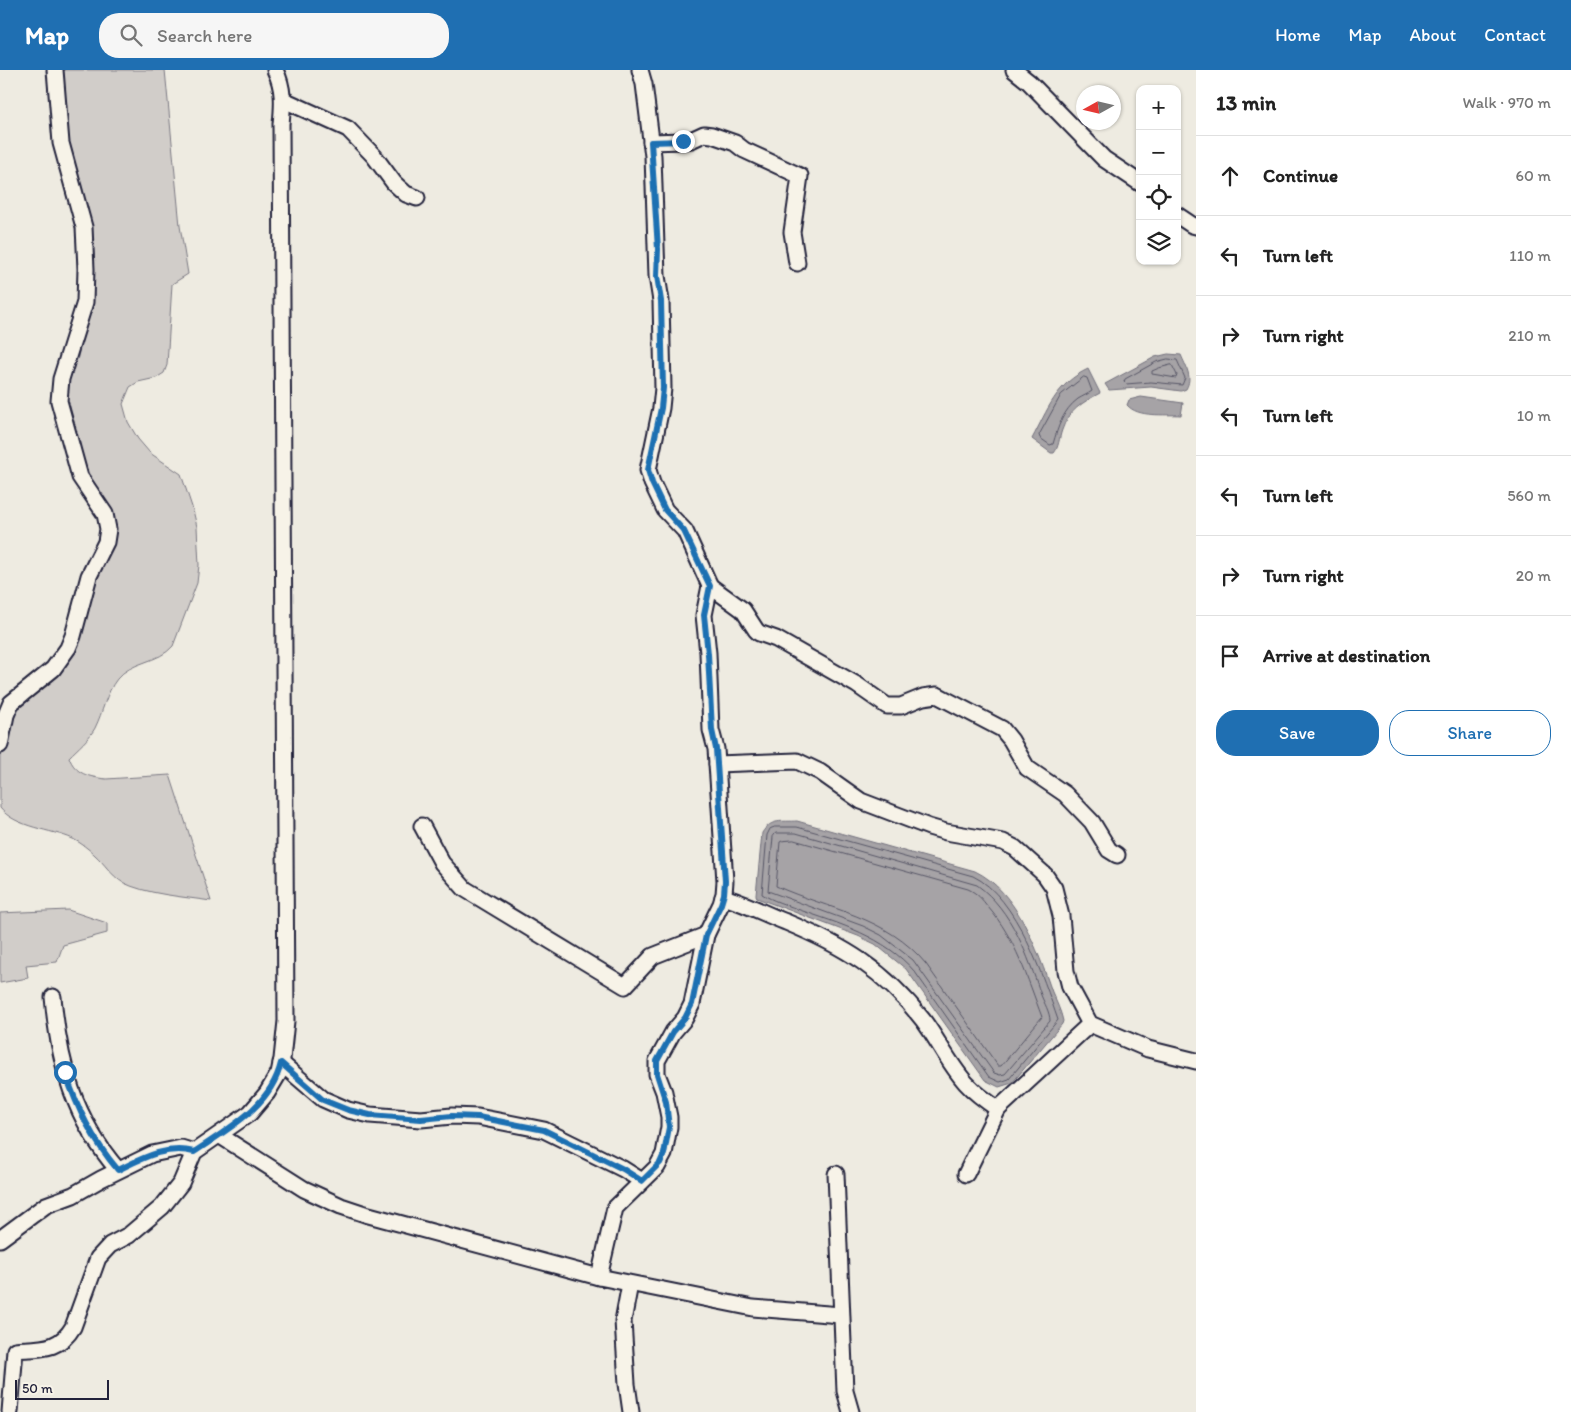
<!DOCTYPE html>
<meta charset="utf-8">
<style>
body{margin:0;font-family:Itim,sans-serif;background:#f6f6f6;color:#222}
.controls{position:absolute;right:15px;top:15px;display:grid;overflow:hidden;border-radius:10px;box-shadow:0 1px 4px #0004}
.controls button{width:45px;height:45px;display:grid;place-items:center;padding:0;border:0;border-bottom:1px solid #e0e0e0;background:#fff;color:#222;font:25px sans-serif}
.compass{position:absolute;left:1076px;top:15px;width:45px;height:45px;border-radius:50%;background:#fff;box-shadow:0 1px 4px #0004;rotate:262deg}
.scale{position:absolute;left:15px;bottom:12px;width:94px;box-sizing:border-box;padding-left:5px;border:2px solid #22223b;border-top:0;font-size:14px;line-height:18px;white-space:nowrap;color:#22223b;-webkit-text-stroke:4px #f7f3e8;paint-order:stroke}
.stop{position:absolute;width:15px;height:15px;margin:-11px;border:4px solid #1f6fb2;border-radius:50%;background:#fff}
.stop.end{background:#1f6fb2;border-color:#fff;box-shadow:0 1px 5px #0008}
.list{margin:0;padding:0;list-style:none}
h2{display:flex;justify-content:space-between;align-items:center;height:65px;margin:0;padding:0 20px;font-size:21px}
h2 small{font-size:16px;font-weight:400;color:#767676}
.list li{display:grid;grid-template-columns:32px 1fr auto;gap:15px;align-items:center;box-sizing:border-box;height:80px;padding:0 20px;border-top:1px solid #e0e0e0}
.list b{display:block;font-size:19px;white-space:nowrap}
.list em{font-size:16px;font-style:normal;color:#767676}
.actions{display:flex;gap:10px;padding:15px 20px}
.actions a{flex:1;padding:11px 0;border:1px solid #1f6fb2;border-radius:20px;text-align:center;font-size:18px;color:#1f6fb2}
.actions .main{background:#1f6fb2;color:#fff}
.icon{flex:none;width:28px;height:28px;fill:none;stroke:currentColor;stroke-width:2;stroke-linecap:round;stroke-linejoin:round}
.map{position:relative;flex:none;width:1196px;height:1342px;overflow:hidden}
header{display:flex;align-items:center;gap:30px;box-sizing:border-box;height:70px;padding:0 25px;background:#1f6fb2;color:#fff}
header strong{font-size:24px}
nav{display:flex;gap:28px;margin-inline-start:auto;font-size:18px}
.search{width:350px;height:45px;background:#f6f6f6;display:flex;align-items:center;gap:12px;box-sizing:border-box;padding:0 18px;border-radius:20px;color:#767676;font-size:19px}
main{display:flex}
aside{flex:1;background:#fff}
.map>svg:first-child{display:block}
.green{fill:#d1cdc9;stroke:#7a7882}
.water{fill:#a6a3a6;stroke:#716f7b}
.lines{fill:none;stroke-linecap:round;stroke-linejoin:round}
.shore{stroke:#575666;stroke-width:1}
.minor-casing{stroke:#22223b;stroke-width:19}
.minor{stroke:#f7f3e8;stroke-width:15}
.route{stroke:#1f6fb2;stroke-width:6}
</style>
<header>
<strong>Map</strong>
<div class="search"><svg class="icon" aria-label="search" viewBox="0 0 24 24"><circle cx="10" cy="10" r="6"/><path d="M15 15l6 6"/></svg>Search here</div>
<nav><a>Home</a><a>Map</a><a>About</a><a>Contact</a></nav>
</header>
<main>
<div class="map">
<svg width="1196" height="1342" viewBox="0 0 1196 1342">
<rect width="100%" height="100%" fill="#eeebe1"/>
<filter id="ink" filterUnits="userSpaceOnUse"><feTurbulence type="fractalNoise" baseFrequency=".02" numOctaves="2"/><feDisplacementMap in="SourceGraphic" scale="10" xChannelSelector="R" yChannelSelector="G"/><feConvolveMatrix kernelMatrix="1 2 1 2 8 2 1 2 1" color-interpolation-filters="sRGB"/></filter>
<g filter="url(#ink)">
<g class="green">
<path d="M63,0H165L180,156L188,204L172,214L167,295L164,303L156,308L138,312L130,317L123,334L128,352L138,369L150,383L181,404L193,440L197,457L199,495L197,513L173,576C159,593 131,591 117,609C106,623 103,642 95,658C89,669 78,678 69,687C75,704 89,707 106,709L170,705L211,831C185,827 144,824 122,812C111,805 104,793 95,785C89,779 81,773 73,769C51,759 16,758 0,738V686L17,635L40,619L90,519L112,467L83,407L64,326L66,312L78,287L93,212L94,198L91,170L66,67Z"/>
<path d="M68,840L107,853V863L63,875L57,892L26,895L28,908L0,913V843Z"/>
</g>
<g class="water">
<path d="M1168,284L1181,285C1186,297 1193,307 1186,319L1181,321L1151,317L1109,320L1105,314L1155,287Z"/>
<path d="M1088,299L1100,323C1083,332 1068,341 1062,360C1059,368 1059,377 1054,383H1051L1032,369C1048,339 1056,314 1088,299Z"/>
<path d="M1141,327L1183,333L1181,345C1165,344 1138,348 1127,335L1129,330Z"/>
<path d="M797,751L975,801C1017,821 1038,881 1052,922C1056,931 1061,941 1063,951L1062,954L1012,1013L999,1017L985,1010L906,899L875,874L858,866L757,828L756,825L762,763C771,748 782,752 797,751Z"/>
</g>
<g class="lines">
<g class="shore">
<path d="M1168,289L1177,290L1185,308L1182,315L1151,312L1126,314L1124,312L1125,309L1156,292Z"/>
<path d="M1172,295L1177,305L1176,308L1152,304V301L1159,298Z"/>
<path d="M1084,307L1087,308L1092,321C1088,324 1083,326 1078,329C1063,340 1058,357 1053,374L1050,375L1040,368L1039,365L1061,325Z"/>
<path d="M775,757H797L973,806C1017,827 1043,907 1058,950L1009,1009L1000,1012L989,1007L915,902C884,866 840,854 797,839C785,834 773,831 762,824L767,765L770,759Z"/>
<path d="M776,763H796L977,815C1012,840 1028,886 1041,925C1044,933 1050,942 1050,951L1005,1004L1000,1005L994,1003L913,890L881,865L863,856L768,821L773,767Z"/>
<path d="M794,770L968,819C977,823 982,829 988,837C1016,869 1027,908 1042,947L1001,996H998L926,894C887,846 829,840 776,816L780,772L782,771Z"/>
</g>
<g class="minor-casing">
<g id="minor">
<path d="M1014,0L1029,12L1104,89L1140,113"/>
<path d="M284,30L348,59L374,86L394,113L406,124L417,128"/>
<path d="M651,72L683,71L691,70L704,64L712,65L735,73L744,80L800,106L792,162L797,193"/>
<path d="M1177,145L1192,155L1196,156"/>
<path d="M710,516L743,540L756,560L759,563L776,569L857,615L887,636H901L923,627L937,625L1002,659L1011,670L1027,698L1065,724L1092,752L1109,780L1117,785"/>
<path d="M0,675L6,645L11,633L53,599L68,578L73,566L89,506L106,472L108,459L105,444L80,407L59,331L61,309L85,232L86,199L84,157L61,73L55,0"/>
<path d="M717,694L797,691L820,702L861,731L929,757L946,762L1003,772L1015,778L1045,805L1054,818L1061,846L1066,901L1070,917L1090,954L1148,979L1196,991"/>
<path d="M422,756L442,793L465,819L625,916L653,886L706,865"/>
<path d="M723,827C745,833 765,844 786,852C844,876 884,900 923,950C938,970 949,994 966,1013C975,1023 986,1031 998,1039"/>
<path d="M53,927C59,994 74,1049 118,1100"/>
<path d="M281,993L323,1029L348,1040L370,1045L421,1049L452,1046L478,1047L544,1060L623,1099L642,1111"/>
<path d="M219,1065L304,1119L341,1136L365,1144L599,1207L753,1238L841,1245"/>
<path d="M836,1104L845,1321L851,1342"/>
<path d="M966,1104L998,1039L1090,954"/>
<path d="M0,1169L46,1135L73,1125L101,1109L152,1084L181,1078L194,1082"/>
<path d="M599,1207L615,1138L657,1097L664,1084L669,1057V1047L664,1022L657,1004V991L673,962L685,948L692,934L706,865L721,834L724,824L725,811L716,679L711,660L708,583L704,545L710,516L685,461L665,440L652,413L648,400L661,338L663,318L661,231L657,206L653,86L644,14L640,0"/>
<path d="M630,1214L623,1251L627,1314L631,1342"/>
<path d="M10,1342L15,1280C40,1278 59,1281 73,1257L98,1188L110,1175L129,1165L162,1137L181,1113L194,1082L250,1043L267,1023L279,1003L282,989L286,951L281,54C283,34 284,18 275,0"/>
</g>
</g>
<use href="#minor" class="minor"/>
</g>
</g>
<g class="lines" filter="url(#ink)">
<path class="route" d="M65,1002C78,1040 92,1069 118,1100C143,1088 166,1075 194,1082C228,1059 271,1036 281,993L323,1030L348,1040L370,1045L421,1049L452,1046L478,1047L544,1060L623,1099L642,1111L660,1093L664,1084L669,1057L666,1032L657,1004V991L673,962L685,948L692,934L706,865L721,834L724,824L725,811L716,679L712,660L708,584L704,545L710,516L684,461L665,440L652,413L648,400L661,338L663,318L661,231L657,206L658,179L651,72L683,71"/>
</g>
</svg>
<div class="controls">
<button>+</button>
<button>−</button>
<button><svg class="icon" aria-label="locate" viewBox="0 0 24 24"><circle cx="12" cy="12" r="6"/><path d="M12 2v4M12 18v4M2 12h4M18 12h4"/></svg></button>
<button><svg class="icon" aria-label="layers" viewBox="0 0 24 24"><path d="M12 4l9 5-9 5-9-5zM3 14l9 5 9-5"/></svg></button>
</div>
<svg class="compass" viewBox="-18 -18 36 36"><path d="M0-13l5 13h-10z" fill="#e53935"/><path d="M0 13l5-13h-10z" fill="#767676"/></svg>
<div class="scale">50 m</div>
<div class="stop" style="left:65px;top:1002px"></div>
<div class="stop end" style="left:683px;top:71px"></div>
</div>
<aside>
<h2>13 min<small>Walk · 970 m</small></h2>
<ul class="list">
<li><svg class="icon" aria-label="ahead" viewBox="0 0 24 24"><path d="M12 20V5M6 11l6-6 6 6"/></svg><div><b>Continue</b></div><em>60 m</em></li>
<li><svg class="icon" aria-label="left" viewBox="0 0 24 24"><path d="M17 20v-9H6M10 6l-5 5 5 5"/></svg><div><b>Turn left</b></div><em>110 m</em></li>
<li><svg class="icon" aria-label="right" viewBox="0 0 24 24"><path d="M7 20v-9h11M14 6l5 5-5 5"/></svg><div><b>Turn right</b></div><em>210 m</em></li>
<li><svg class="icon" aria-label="left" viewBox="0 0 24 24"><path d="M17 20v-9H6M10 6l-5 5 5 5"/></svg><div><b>Turn left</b></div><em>10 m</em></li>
<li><svg class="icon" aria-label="left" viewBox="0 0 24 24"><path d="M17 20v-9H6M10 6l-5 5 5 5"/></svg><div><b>Turn left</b></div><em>560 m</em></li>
<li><svg class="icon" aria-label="right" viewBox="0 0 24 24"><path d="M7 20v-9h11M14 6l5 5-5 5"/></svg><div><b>Turn right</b></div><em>20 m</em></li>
<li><svg class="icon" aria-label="arrive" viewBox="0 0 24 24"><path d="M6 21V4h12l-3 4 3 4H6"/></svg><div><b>Arrive at destination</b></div></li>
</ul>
<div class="actions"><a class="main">Save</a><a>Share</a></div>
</aside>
</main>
